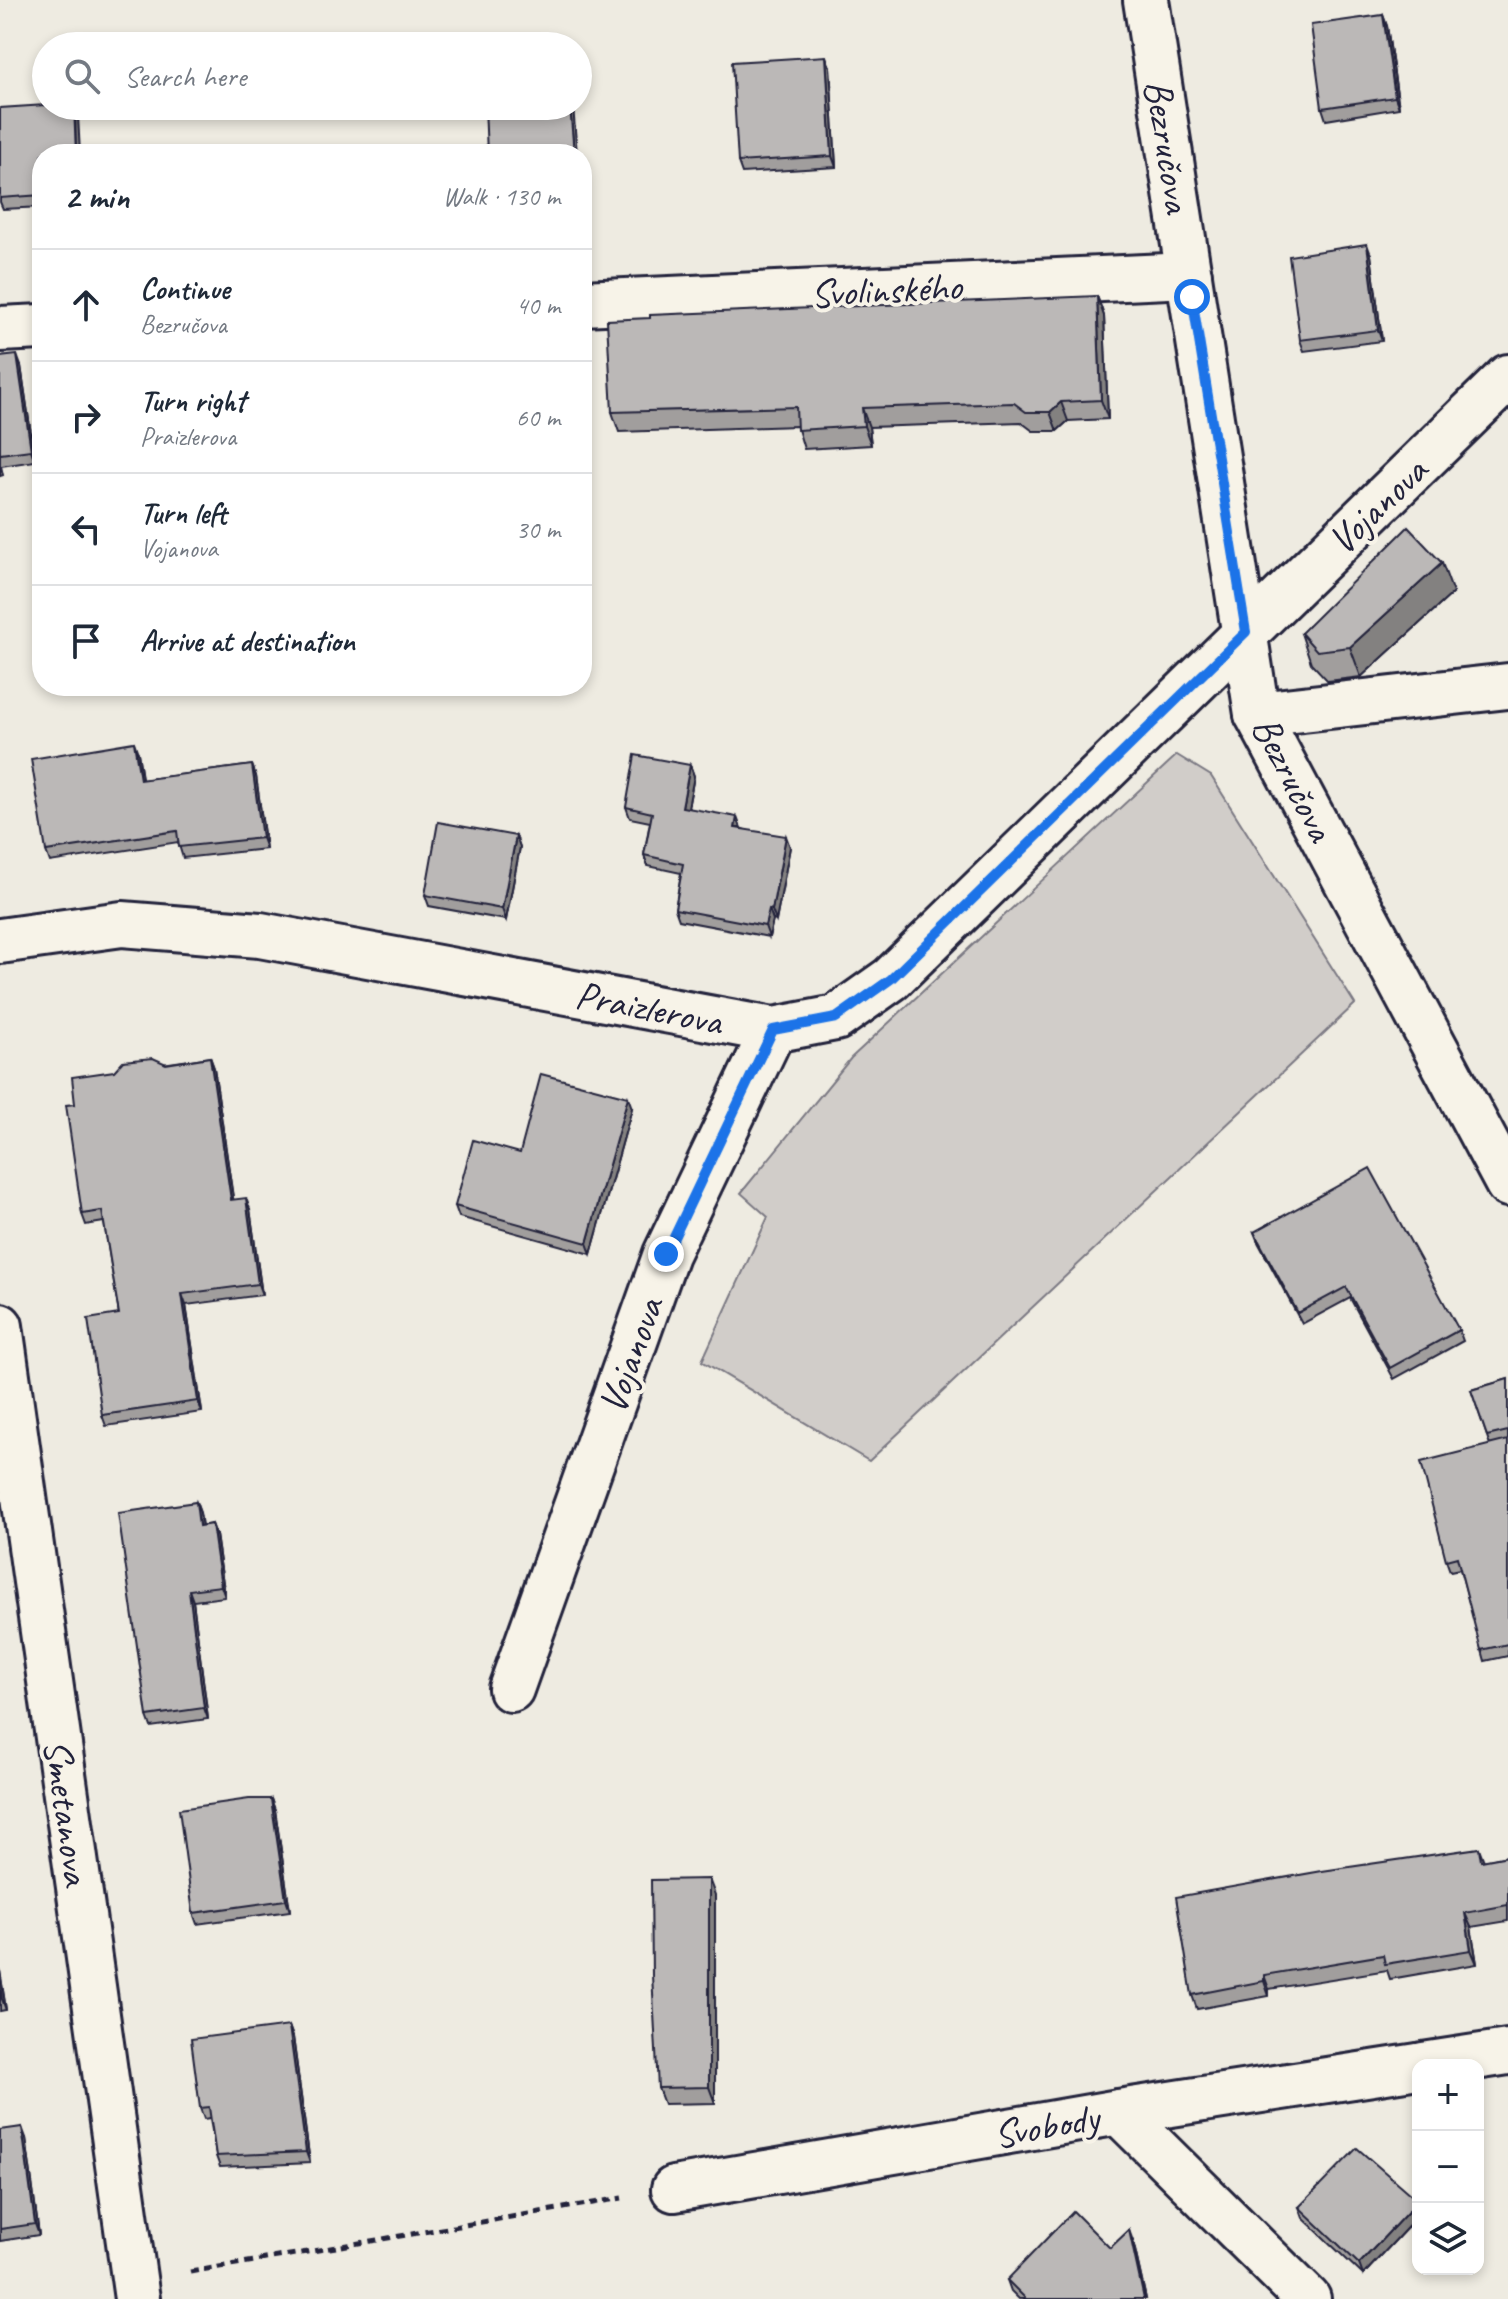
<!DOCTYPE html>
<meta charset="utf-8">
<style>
body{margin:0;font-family:Caveat,sans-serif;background:#f2f2f3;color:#1f2937}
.controls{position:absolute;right:24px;bottom:24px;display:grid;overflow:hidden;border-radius:16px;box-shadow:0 4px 12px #0003}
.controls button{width:72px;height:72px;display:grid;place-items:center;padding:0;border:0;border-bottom:2px solid #e0e1e3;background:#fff;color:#1f2937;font:40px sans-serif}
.stop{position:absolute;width:24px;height:24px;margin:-18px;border:6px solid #1a73e8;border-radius:50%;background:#fff}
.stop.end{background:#1a73e8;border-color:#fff;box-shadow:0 2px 8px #0008}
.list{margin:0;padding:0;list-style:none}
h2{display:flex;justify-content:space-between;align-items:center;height:104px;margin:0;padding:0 32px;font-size:34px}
h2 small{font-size:26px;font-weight:400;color:#747a83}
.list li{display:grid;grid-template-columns:52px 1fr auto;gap:24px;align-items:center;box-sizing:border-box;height:112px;padding:0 32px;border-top:2px solid #e0e1e3}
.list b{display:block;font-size:30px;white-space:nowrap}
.list p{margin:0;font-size:26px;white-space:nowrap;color:#747a83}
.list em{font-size:26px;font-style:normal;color:#747a83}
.icon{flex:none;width:44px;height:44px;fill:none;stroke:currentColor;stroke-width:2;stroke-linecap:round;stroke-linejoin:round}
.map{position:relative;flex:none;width:1508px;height:2299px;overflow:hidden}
.search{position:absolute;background:#fff;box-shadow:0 4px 12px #0003;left:32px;top:32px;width:560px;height:88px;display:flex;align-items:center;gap:20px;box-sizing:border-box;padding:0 28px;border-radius:44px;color:#747a83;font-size:30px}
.panel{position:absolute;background:#fff;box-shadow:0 4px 12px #0003;left:32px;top:144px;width:560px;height:552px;border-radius:32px}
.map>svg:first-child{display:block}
.green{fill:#d1cdc9;stroke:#7a7882;stroke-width:2}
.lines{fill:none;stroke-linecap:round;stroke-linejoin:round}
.minor-casing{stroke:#22223b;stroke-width:50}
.path{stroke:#22223b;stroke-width:5;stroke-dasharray:8 6;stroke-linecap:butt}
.minor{stroke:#f7f3e8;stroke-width:44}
.wall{fill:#a19e9d;stroke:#22223b;stroke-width:2}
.shaded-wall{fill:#838180;stroke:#22223b;stroke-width:2}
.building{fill:#bbb8b7;stroke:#22223b;stroke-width:2}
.route{stroke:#1a73e8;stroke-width:10}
.labels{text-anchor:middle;stroke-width:8;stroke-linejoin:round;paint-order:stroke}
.street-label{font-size:40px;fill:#22223b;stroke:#f7f3e8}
</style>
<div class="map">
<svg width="1508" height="2299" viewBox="0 0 1508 2299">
<rect width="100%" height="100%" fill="#eeebe1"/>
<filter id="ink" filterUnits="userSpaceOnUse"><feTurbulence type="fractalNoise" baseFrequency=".0125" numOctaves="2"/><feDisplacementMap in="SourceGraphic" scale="16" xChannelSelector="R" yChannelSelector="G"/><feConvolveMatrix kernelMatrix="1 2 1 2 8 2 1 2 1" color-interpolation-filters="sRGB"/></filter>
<g filter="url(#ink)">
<path class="green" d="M1177,755L1211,776L1355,1004L869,1461L702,1361L768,1217L741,1193L851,1058Z"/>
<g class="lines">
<g class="minor-casing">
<g id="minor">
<path d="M1146,0L1257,714L1508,1184"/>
<path d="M582,303L1189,275"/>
<path d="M0,329L42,327"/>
<path d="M1257,714L1508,686"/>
<path d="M0,941L122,924L260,935L773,1030L836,1018L891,979L1508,377"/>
<path d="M0,1326L137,2299"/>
<path d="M511,1689L666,1254L773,1030"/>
<path d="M1423,2065L1508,2052"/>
<path d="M1119,2112L1308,2299"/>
<path d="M674,2189L1119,2112L1418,2066"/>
</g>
</g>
<path class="path" d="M190,2272L622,2198"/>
<use href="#minor" class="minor"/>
</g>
<g class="wall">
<path d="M1383,15L1387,26L1399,108L1326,120L1322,108Z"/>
<path d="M830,67L836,167L742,173L738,162Z"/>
<path d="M0,108L78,115L42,154V207L3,209L0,202Z"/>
<path d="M1371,255L1382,341L1304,351L1300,340Z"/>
<path d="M1097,296L1104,316L1108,419L1068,421L1057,431H1033L1021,422L869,427L871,445L804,449L797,426L619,432L612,412Z"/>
<path d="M0,357L21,366L35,461L1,466L3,475L0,476Z"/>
<path d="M1453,593L1361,677L1328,681L1311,663L1301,633Z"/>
<path d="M138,753L142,780L252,765L256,776L266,849L183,858L178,842L50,862L46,851Z"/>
<path d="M690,765L694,776L688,808L790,847L776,921L773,920L769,937L679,920L675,909L681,873L648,866L644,855L650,822L630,818L626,807Z"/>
<path d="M516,836L520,847L506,920L429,906L425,895Z"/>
<path d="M210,1057L214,1068L233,1199L250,1209L262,1295L186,1305L202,1412L106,1426L102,1415L119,1314L104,1222L86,1225L82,1214L75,1104L114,1071Z"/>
<path d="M632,1108L591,1254L459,1217L455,1206L520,1153Z"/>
<path d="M1254,1232L1459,1330L1463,1341L1394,1379L1350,1298L1302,1324L1258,1242Z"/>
<path d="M1508,1379V1656L1485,1661L1460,1569L1450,1571L1446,1560L1490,1445L1471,1390Z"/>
<path d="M196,1502L200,1513L202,1526L212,1524L216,1535L225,1597L193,1601L208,1719L151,1727L147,1716Z"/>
<path d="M271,1799L275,1810L290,1911L197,1924L193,1913Z"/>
<path d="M1479,1848L1484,1861L1508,1856V1921L1471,1927L1477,1964L1390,1979L1387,1970L1269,1989V1996L1197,2009L1192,1995Z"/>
<path d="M715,1895V2103L664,2104L658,2088Z"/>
<path d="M0,1971L6,2010L0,2011Z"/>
<path d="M289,2026L293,2037L310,2163L220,2167L216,2156L210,2118L204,2119L200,2108Z"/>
<path d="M0,2130L26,2138L39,2235L0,2241Z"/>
<path d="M1418,2202V2216L1363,2275L1303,2218L1299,2207Z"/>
<path d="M1133,2241L1146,2299H1019L1011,2291L1007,2280Z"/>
</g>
<g class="shaded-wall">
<path d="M1383,15L1387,26L1399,108L1395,97Z"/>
<path d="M826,56L830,67L836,167L832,156Z"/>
<path d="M75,106L78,115L80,154H76Z"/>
<path d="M570,106H573L577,154H574Z"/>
<path d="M1367,244L1371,255L1382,341L1378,330Z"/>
<path d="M1097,296L1104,316L1108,419L1101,400Z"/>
<path d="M17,355L21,366L35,461L31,450Z"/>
<path d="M1061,402L1068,421L1057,431L1050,412Z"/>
<path d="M862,408L869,427L871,445L864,426Z"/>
<path d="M1442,563L1453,593L1361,677L1350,647Z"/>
<path d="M134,742L138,753L144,791L140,780Z"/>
<path d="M252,765L256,776L266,849L262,838Z"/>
<path d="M690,765L694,776L686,818L682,807Z"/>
<path d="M737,817L741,828H735Z"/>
<path d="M516,836L520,847L506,920L502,909Z"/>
<path d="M786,836L790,847L776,921L772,910Z"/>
<path d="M769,909L773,920L769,937L765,926Z"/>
<path d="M210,1057L214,1068L235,1211L231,1200Z"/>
<path d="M628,1097L632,1108L591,1254L587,1243Z"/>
<path d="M246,1198L250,1209L262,1295L258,1284Z"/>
<path d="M182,1294L186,1305L202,1412L198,1401Z"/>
<path d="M196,1502L200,1513L203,1537L199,1526Z"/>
<path d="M212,1524L216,1535L225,1597L221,1586Z"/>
<path d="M189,1590L193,1601L208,1719L204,1708Z"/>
<path d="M271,1799L275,1810L290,1911L286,1900Z"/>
<path d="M709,1879L715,1895V2103L709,2087Z"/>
<path d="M1465,1913L1471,1927L1477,1964L1471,1950Z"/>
<path d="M0,1971L6,2010L2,1999L0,1985Z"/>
<path d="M1264,1975L1269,1989V1996L1264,1981Z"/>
<path d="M289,2026L293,2037L310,2163L306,2152Z"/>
<path d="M22,2127L26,2138L39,2235L35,2224Z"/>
<path d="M1418,2201V2216L1363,2275L1359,2264Z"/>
<path d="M1129,2230L1133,2241L1146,2299H1144Z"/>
</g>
<g class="building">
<path d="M1383,15L1395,97L1322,108L1311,25Z"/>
<path d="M826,56L832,156L738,162L732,62Z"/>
<path d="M46,105L74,106L76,154H42V195L0,198V108Z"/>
<path d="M485,106H570L574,154H487Z"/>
<path d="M1367,244L1378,330L1300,340L1289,256Z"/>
<path d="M1097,296L1101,400L1061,402L1050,412H1026L1014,403L862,408L864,426L797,430L796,407L612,412L607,320L650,318V315Z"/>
<path d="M17,355L31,450L0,454V357Z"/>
<path d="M1408,527L1442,563L1350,647L1317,651L1301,633Z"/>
<path d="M134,742L140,780L252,765L262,838L179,847L177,831L46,851L31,759Z"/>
<path d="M635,755L690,765L682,807L737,817L735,828L786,836L772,910L769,909L765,926L675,909L683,864L644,855L652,813L626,807Z"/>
<path d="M438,822L516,836L502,909L425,895Z"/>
<path d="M210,1057L231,1200L246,1198L258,1284L182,1294L198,1401L102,1415L88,1319L119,1314L102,1211L82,1214L66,1105L75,1104L72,1077L114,1071L123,1061L153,1058L166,1064Z"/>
<path d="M541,1074L628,1097L587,1243L455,1206L473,1140L520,1153Z"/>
<path d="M1370,1168L1459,1330L1390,1368L1346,1287L1298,1313L1254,1232Z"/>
<path d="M1508,1379V1431L1487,1436L1471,1390Z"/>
<path d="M1508,1440V1644L1481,1650L1457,1557L1446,1560L1421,1462Z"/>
<path d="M196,1502L199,1526L212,1524L221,1586L189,1590L204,1708L147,1716L118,1513Z"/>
<path d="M249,1799H271L286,1900L193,1913L179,1809Z"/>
<path d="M1479,1848L1481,1861L1508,1856V1905L1465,1913L1471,1950L1385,1964L1383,1955L1264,1975V1981L1192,1995L1176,1897L1322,1871Z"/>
<path d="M709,1879V2087L658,2088L652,1975L651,1880Z"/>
<path d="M289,2026L306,2152L216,2156L209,2107L200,2108L191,2039Z"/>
<path d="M22,2127L35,2224L0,2229V2130Z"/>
<path d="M1357,2148L1418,2201L1359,2264L1299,2207Z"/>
<path d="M1073,2211L1110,2248L1129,2230L1144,2299H1026L1007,2280Z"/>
</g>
</g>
<g class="lines" filter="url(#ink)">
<path class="route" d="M666,1254L773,1030L836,1018L891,979L1246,632L1192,297"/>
</g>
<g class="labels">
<g class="street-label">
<text transform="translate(1169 146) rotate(81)" y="14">Bezručova</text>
<text transform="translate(886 289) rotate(-3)" y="14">Svolinského</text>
<text transform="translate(1377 505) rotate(-44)" y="14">Vojanova</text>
<text transform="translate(1294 778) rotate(63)" y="14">Bezručova</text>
<text transform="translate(649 1007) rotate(11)" y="14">Praizlerova</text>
<text transform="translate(630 1355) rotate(-70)" y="14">Vojanova</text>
<text transform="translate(68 1812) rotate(82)" y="14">Smetanova</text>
<text transform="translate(1046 2125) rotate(-10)" y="14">Svobody</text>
</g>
</g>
</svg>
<div class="controls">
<button>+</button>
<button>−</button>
<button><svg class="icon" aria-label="layers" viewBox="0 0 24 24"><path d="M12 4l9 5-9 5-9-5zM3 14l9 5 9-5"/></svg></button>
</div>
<div class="stop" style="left:1192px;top:297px"></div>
<div class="stop end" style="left:666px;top:1254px"></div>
<div class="search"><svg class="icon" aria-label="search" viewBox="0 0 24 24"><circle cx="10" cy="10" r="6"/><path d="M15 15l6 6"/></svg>Search here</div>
<section class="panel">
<h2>2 min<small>Walk · 130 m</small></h2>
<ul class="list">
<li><svg class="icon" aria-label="ahead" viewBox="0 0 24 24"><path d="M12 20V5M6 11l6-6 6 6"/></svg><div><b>Continue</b><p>Bezručova</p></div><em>40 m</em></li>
<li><svg class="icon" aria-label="right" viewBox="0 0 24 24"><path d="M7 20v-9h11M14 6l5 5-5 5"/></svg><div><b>Turn right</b><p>Praizlerova</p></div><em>60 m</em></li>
<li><svg class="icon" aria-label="left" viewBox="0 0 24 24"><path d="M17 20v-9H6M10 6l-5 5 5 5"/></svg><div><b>Turn left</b><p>Vojanova</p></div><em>30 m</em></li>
<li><svg class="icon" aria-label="arrive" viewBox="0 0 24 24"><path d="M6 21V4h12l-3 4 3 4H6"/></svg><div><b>Arrive at destination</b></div></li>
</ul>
</section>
</div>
